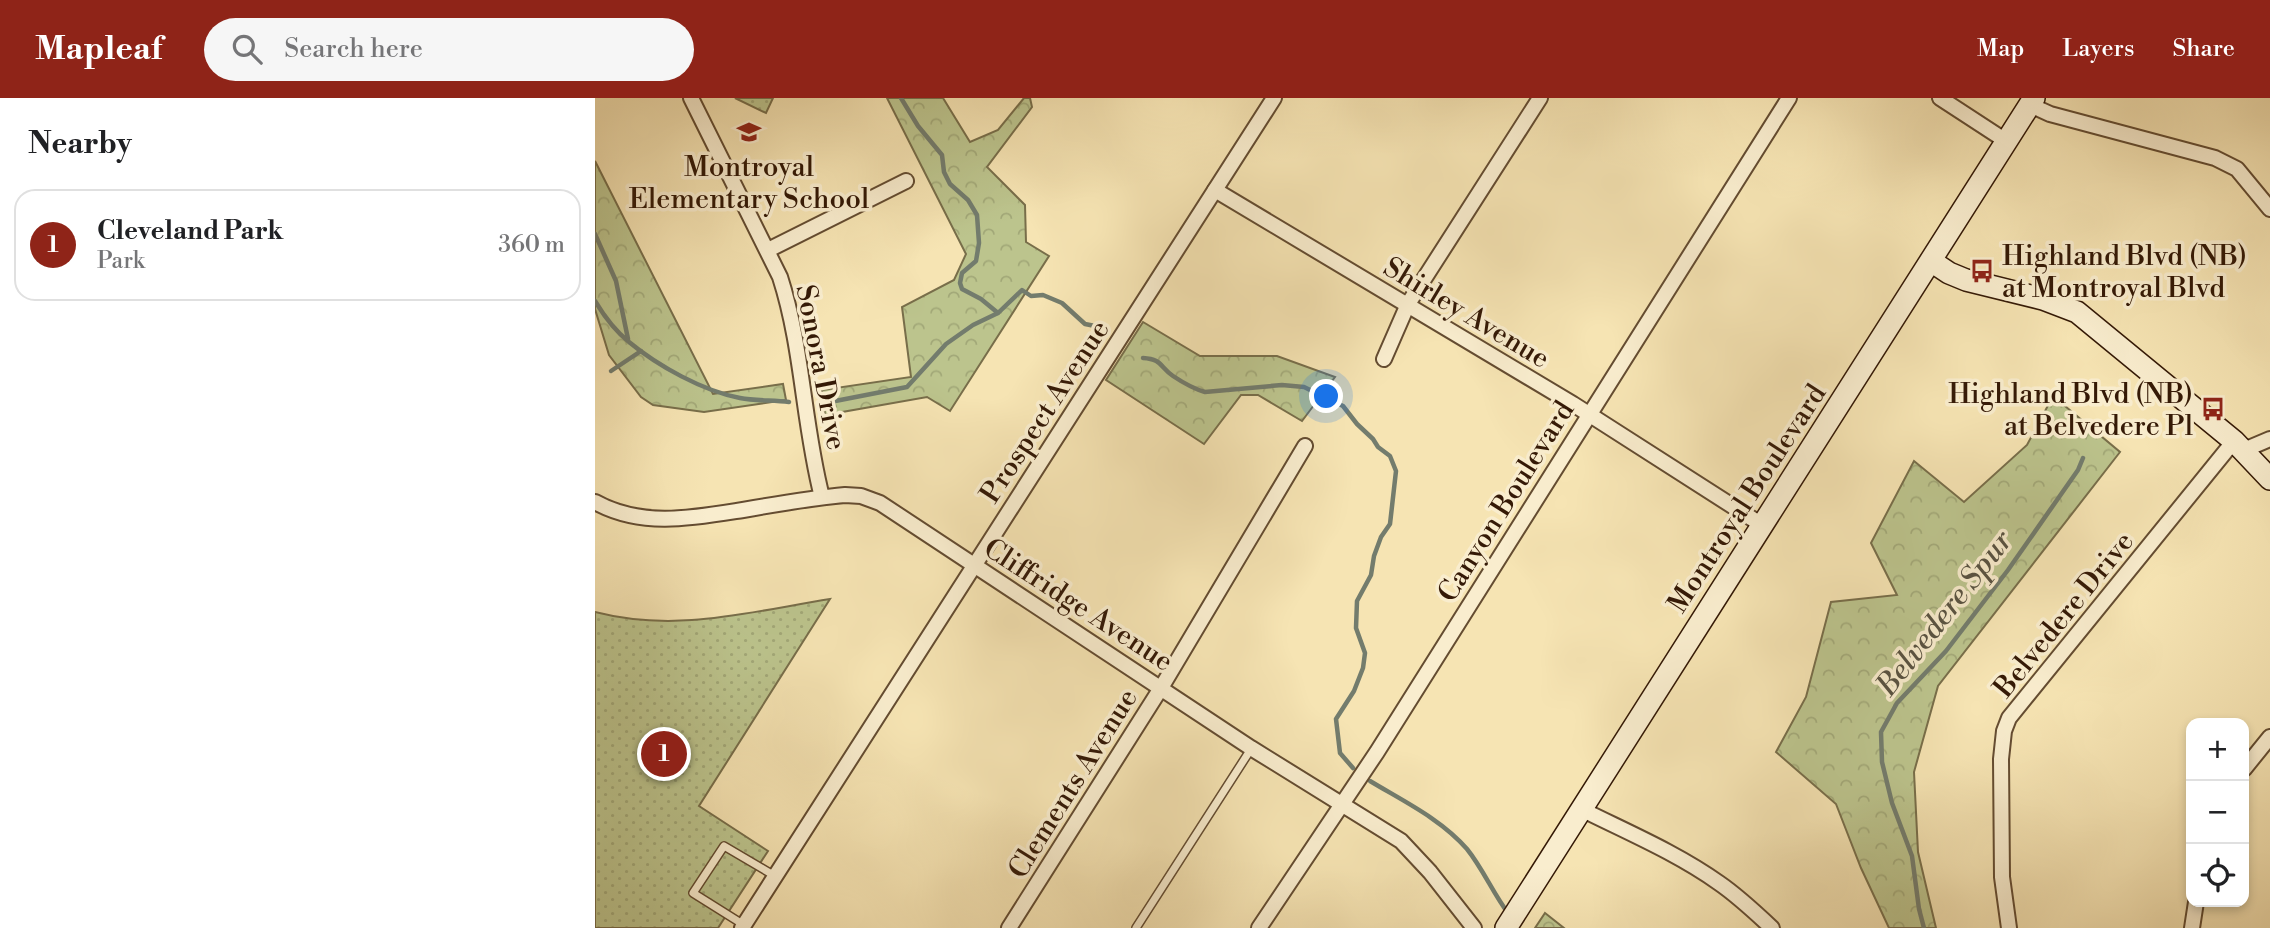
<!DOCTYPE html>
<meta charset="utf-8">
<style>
body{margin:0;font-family:"Libre Bodoni",serif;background:#f6f6f6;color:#202124}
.controls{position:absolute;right:21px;bottom:21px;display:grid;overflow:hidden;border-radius:14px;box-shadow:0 4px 10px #0003}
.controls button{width:63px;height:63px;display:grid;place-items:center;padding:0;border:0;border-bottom:2px solid #e0e0e0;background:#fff;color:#202124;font:35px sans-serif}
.you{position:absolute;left:732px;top:299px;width:24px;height:24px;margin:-18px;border:5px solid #fff;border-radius:50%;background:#1a73e8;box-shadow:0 0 0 10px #1a73e833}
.badge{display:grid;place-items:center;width:46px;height:46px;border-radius:50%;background:#8f2418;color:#fff;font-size:23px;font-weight:700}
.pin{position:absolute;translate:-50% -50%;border:4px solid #fff;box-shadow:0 2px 7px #0006}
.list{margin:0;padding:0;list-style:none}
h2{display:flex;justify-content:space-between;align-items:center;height:91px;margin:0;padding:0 28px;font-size:30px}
h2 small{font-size:23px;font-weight:400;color:#757577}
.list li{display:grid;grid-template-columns:46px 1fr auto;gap:21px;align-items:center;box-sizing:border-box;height:112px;margin:0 14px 14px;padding:0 14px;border:2px solid #e0e0e0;border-radius:21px}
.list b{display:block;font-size:26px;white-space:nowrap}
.list p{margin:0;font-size:23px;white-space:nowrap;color:#757577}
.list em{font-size:23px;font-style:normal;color:#757577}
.icon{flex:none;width:38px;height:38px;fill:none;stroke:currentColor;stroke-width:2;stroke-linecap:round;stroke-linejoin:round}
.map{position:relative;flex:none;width:1675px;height:830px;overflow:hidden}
header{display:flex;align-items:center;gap:42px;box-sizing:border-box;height:98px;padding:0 35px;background:#8f2418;color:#fff}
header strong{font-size:33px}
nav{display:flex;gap:38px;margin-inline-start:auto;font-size:24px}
.search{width:490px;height:63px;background:#f6f6f6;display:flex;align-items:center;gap:18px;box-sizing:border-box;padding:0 24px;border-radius:38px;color:#757577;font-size:26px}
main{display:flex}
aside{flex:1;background:#fff}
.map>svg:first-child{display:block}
.forest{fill:url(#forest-crowns);stroke:#786e4a;stroke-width:2}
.park{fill:url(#park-dots);stroke:#786e4a;stroke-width:2}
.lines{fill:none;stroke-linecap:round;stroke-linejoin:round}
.stream{stroke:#737c6d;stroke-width:4.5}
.lane-casing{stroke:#644c31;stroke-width:10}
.street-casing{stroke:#644c31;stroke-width:18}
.secondary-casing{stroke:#341906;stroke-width:24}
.lane{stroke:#f9edce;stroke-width:7}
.street{stroke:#f9edce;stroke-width:14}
.secondary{stroke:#f9edce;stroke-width:21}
.labels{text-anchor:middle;stroke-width:7;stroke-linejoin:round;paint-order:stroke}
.poi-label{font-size:28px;fill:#341906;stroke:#f9edce}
.street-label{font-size:28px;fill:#341906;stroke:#f9edce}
.water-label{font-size:30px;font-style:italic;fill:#595342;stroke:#f9edce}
</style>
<header>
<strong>Mapleaf</strong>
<div class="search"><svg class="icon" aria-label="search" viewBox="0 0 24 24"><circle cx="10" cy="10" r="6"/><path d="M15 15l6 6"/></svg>Search here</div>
<nav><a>Map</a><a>Layers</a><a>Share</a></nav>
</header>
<main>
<aside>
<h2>Nearby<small></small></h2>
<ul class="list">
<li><span class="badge">1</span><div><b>Cleveland Park</b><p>Park</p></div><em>360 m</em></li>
</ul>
</aside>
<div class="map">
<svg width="1675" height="830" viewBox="0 0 1675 830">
<defs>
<pattern id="forest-crowns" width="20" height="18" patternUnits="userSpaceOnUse" patternTransform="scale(1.75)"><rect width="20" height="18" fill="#bcc48d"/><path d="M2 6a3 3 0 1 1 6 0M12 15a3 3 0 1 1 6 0" fill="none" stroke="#a2a878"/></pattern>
<pattern id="park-dots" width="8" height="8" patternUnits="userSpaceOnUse" patternTransform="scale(1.75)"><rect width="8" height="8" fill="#bcc48d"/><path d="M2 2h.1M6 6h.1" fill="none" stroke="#a2a878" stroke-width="1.8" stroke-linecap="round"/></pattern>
</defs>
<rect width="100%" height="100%" fill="#f6e4b3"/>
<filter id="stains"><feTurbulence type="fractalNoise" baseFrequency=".00286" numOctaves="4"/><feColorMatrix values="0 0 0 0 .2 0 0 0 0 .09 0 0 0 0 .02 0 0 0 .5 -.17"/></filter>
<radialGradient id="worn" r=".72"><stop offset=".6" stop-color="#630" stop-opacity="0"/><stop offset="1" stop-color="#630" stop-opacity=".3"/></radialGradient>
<g class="forest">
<path d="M292,0H348L375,44L403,32L429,0H435L437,9L392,69L430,107L431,144L454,158L355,313L332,299L230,317L227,292L316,279L307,209L359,182L371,156Z"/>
<path d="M0,63L118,296L188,286L191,302L109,314L58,307L46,299L14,257L0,211Z"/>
<path d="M548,224L605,258H682L740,279L707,323L663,297H646L609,346L511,282Z"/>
<path d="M1458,298L1525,354L1343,588L1319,674L1323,754L1341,830H1294L1266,770L1241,706L1181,654L1211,599L1236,504L1302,497L1276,445L1319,363L1369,404L1432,347Z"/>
<path d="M950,815L969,830H940Z"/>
</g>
<g class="park">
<path d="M140,0H178L171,15Z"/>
<path d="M235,501L104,708L173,753L123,830H0V514C81,535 154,514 235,501Z"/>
</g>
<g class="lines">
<g class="stream">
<path d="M306,0L323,28L347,57L349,74L355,86L373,102L382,117L384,145L381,163L367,175L365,185L367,191L386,201L403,215L427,192L436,198L448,197L467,205L490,226L505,229"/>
<path d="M0,136L21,183L33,241"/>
<path d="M0,203C9,218 20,233 34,244C63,268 108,293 145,300C161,303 178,302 194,304"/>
<path d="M548,260C567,261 565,269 578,278C587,284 599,291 610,294L687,287L709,289L748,308L762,326L778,341L783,349L795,358L801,373L795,426L786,439L779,458L776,477L762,503L761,530L770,555L768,570L759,593L741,621L745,655L758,670"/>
<path d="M16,273L46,253"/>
<path d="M230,305L312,289L351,246L378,227L403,215"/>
<path d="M775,683C808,703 846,721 872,751C888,771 898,795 913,815"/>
<path d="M1329,830L1324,811L1317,758L1297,705L1287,664L1286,634L1302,605L1351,553L1413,472L1483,372L1488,360"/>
</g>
<g class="lane-casing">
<g id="lane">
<path d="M149,827L98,795L129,748L180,778"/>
<path d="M541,830L656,651"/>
</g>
</g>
<g class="street-casing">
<g id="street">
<path d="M96,0L185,179C208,250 208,326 227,399"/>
<path d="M1345,0L1411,43"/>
<path d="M1435,7L1455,16L1620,60L1642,71L1675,111"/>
<path d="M620,92L978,306L1167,427"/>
<path d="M173,152L311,83"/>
<path d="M789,261L813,206L945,0"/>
<path d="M1649,352L1675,341"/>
<path d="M0,404C47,430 98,420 148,412C182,406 216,400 250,397L266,398L285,405L656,650L806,743L835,774L879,830"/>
<path d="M1649,671L1675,639"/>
<path d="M986,711C1032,734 1082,755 1124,785C1143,798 1160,814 1177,830"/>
<path d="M147,830L679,0"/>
<path d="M414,830L566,590L710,348"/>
<path d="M664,830L782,654L1194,0"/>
<path d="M1414,830L1407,779L1406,661L1409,633L1414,620L1639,343"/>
<path d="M1597,830L1601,804"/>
</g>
</g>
<g class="secondary-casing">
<g id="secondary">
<path d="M1336,163L1354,175L1371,182L1448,201L1482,214L1639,343L1675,381"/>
<path d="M911,830L1439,0"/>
</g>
</g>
<use href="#lane" class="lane"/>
<use href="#street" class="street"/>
<use href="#secondary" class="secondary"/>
</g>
<defs>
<g id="school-bare" transform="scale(1.89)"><path d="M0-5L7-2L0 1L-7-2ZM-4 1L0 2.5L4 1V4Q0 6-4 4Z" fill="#8f2418" stroke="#f9edce" stroke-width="2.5" paint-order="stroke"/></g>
<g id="bus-bare" transform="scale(1.89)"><path d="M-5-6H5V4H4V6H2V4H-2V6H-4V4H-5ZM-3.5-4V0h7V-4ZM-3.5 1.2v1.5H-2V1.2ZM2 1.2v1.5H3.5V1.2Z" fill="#8f2418" stroke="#f9edce" stroke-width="2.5" paint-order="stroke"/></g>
</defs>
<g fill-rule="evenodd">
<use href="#school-bare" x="154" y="34"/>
<use href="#bus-bare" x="1387" y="173"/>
<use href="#bus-bare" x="1618" y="311"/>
</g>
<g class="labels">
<g class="poi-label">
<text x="154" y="78">Montroyal<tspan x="154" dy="32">Elementary School</tspan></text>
<text x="1407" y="167" text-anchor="start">Highland Blvd (NB)<tspan x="1407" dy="32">at Montroyal Blvd</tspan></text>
<text x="1598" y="305" text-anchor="end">Highland Blvd (NB)<tspan x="1598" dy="32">at Belvedere Pl</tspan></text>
</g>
<g class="street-label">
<text transform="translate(872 214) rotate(31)" y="10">Shirley Avenue</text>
<text transform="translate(227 269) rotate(79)" y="10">Sonora Drive</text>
<text transform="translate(449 313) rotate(-57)" y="10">Prospect Avenue</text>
<text transform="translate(1151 400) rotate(-57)" y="10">Montroyal Boulevard</text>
<text transform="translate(910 403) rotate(-58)" y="10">Canyon Boulevard</text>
<text transform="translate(484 506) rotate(33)" y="10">Cliffridge Avenue</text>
<text transform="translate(1468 516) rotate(-51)" y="10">Belvedere Drive</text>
<text transform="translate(477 685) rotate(-58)" y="10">Clements Avenue</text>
</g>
<g class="water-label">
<text transform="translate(1349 515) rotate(-52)" y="10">Belvedere Spur</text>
</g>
</g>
<rect width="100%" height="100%" filter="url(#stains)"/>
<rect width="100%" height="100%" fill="url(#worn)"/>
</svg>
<div class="controls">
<button>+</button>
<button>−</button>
<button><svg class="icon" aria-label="locate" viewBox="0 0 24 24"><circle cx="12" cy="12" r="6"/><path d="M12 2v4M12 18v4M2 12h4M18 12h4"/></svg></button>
</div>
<div class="you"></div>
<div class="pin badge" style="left:69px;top:656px">1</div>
</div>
</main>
